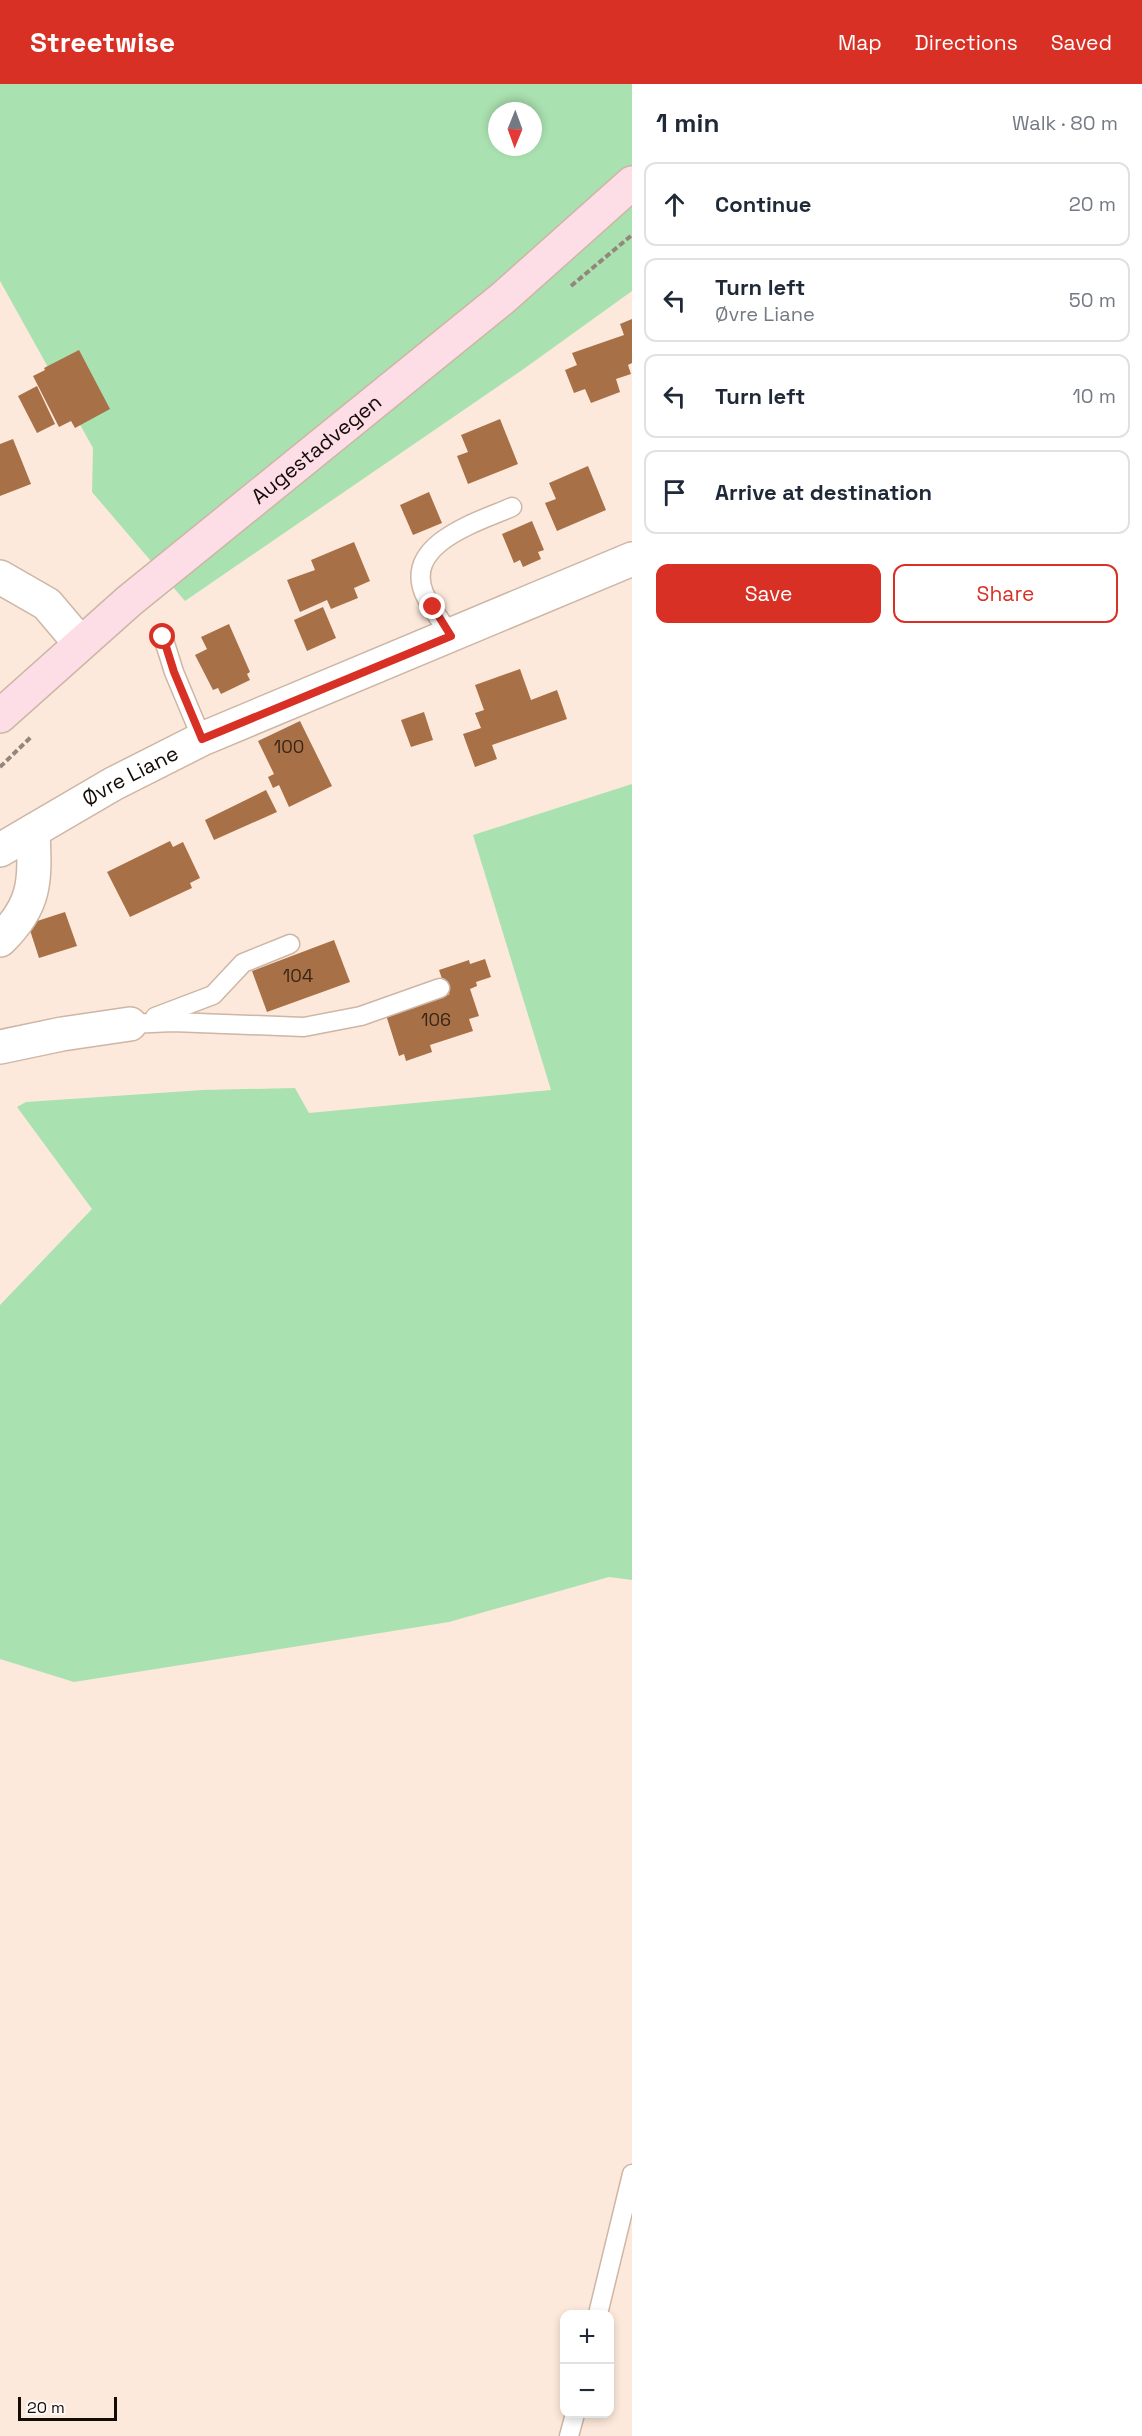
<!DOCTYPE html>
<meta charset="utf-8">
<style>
body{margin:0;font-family:"Space Grotesk",sans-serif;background:#f6f6f7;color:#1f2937}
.controls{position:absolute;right:18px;bottom:18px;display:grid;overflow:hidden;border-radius:12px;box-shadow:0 3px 9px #0003}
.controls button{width:54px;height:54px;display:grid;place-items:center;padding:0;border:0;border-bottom:2px solid #e0e1e3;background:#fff;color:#1f2937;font:30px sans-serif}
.compass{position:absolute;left:488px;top:18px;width:54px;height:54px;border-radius:50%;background:#fff;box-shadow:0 3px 9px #0003;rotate:181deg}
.scale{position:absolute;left:18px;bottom:15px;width:99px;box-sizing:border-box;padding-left:6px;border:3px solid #130b06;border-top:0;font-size:16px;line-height:21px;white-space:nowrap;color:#130b06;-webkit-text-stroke:4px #fef9f6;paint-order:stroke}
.stop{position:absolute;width:18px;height:18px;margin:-14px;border:4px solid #d93025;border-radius:50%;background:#fff}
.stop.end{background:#d93025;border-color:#fff;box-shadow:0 2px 6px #0008}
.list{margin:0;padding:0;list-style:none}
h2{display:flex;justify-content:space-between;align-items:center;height:78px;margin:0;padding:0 24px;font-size:26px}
h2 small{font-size:20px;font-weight:400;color:#747a83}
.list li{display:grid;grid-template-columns:39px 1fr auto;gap:18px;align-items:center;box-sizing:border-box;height:84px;margin:0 12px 12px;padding:0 12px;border:2px solid #e0e1e3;border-radius:12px}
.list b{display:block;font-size:22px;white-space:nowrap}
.list p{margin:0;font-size:20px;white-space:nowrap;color:#747a83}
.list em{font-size:20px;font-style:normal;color:#747a83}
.actions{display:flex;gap:12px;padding:18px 24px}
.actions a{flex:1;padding:14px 0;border:2px solid #d93025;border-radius:12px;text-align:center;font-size:21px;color:#d93025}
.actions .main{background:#d93025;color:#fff}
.icon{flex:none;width:33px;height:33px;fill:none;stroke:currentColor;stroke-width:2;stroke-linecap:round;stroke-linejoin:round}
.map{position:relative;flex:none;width:632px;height:2352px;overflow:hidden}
header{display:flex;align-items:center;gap:36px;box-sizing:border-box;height:84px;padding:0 30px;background:#d93025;color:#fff}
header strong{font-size:28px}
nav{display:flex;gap:33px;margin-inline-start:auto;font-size:21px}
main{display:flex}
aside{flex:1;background:#fff}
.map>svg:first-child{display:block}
.green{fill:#aae1b0;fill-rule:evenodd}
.building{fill:#a87046}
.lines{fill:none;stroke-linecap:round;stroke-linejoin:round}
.lane-casing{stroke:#cdb6a5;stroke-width:21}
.street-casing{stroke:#cdb6a5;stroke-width:36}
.secondary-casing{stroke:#cdb6a5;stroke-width:36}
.path{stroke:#94867c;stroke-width:4;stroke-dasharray:6 3;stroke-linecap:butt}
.lane{stroke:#fff;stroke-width:18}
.street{stroke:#fff;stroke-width:33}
.secondary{stroke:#fddee6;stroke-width:33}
.route{stroke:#d93025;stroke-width:8}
.labels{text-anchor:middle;stroke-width:6;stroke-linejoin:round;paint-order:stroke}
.number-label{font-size:18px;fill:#382416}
.street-label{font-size:21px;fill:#130b06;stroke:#fef9f6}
</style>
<header>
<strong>Streetwise</strong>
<nav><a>Map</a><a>Directions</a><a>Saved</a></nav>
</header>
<main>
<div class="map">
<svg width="632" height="2352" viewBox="0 0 632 2352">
<rect width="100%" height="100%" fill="#fce9db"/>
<g class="green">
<path d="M0,0H632V207L525,284L185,517L92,408L93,364L0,197ZM497,27H533V63H497Z"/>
<path d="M632,700V1496L609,1493L449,1538L74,1598L0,1575V1221L92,1125L17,1023L26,1018L203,1006L295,1004L309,1029L551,1006L473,751Z"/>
</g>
<g class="building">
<path d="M632,235V279L628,281L631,290L616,295L620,308L591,319L585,305L574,309L565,286L577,281L572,269L624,251L620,240Z"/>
<path d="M79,266L110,325L75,344L71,337L59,343L33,292L45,286L44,284Z"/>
<path d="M37,302L55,340L37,349L18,312Z"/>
<path d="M500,335L518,380L468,400L457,372L468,368L461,351Z"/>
<path d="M13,355L31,400L0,412V360Z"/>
<path d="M588,382L606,426L557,447L545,419L556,415L549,399Z"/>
<path d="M429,408L442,439L413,451L400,421Z"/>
<path d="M532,437L544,466L538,468L541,475L523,483L520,476L514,479L502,450Z"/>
<path d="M354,458L370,497L354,504L358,514L331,525L327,516L300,528L287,496L315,486L311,476Z"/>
<path d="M323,523L336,554L307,567L294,536Z"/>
<path d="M229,540L250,588L247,590L250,596L221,610L218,604L213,606L195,571L207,565L201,553Z"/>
<path d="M520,585L531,616L557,606L567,635L492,661L497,675L475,683L463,650L481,644L475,629L484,626L475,601Z"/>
<path d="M424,628L433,656L411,663L401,636Z"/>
<path d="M300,637L332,702L289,723L279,701L273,704L268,693L274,690L258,657Z"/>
<path d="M266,706L277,728L214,756L205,736Z"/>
<path d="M170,757L173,763L183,758L200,794L190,799L192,804L130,833L107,788Z"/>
<path d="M65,828L77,862L39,874L28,840Z"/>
<path d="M334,856L350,898L267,928L252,887Z"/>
<path d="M485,875L491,893L476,898L477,902L470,905L479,932L469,935L473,947L430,961L432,968L406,977L404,970L399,972L386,931L450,910L447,909L439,886L469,876L470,880Z"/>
</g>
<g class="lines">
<g class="lane-casing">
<g id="lane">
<path d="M451,552C442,538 430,523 424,509C404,459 478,438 512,423"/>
<path d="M163,553L174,588L202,655"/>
<path d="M155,933L213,911L243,879L290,860"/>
<path d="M130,940L173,938L304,943L361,932L440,904"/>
<path d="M598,2230L632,2090"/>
<path d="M569,2352L575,2330"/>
</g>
</g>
<g class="street-casing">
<g id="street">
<path d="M0,493L47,520L80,559"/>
<path id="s1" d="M0,766L113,700L202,655L632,475"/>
<path d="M0,856C37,820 35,796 33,747"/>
<path d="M0,963L62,950L130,940"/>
</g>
</g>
<g class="secondary-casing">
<g id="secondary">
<path id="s2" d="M0,632L129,517L503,214L632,99"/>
</g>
</g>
<g class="path">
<path d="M571,202L632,151"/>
<path d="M0,683L31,653"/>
</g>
<use href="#lane" class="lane"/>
<use href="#street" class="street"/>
<use href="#secondary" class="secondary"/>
</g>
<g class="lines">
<path class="route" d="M163,553L174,588L202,655L451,552L433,523"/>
</g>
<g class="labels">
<g class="number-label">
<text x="289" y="669">100</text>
<text x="298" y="898">104</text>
<text x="436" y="942">106</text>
</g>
<g class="street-label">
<text dy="7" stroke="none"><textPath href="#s2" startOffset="414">Augestadvegen</textPath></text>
<text dy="7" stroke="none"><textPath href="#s1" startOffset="150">Øvre Liane</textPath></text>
</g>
</g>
</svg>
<div class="controls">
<button>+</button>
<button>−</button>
</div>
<svg class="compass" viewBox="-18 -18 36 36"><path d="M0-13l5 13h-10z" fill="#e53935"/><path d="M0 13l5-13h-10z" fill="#747a83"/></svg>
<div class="scale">20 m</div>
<div class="stop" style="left:163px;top:553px"></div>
<div class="stop end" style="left:433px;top:523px"></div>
</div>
<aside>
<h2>1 min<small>Walk · 80 m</small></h2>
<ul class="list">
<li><svg class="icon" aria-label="ahead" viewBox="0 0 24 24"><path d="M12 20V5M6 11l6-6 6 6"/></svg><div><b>Continue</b></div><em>20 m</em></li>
<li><svg class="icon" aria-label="left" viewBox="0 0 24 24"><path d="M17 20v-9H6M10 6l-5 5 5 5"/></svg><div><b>Turn left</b><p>Øvre Liane</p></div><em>50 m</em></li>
<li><svg class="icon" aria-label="left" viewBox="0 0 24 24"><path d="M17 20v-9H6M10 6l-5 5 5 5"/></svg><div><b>Turn left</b></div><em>10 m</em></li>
<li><svg class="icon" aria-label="arrive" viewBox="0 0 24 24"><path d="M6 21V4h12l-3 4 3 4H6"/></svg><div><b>Arrive at destination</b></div></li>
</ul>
<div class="actions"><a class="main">Save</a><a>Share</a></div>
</aside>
</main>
